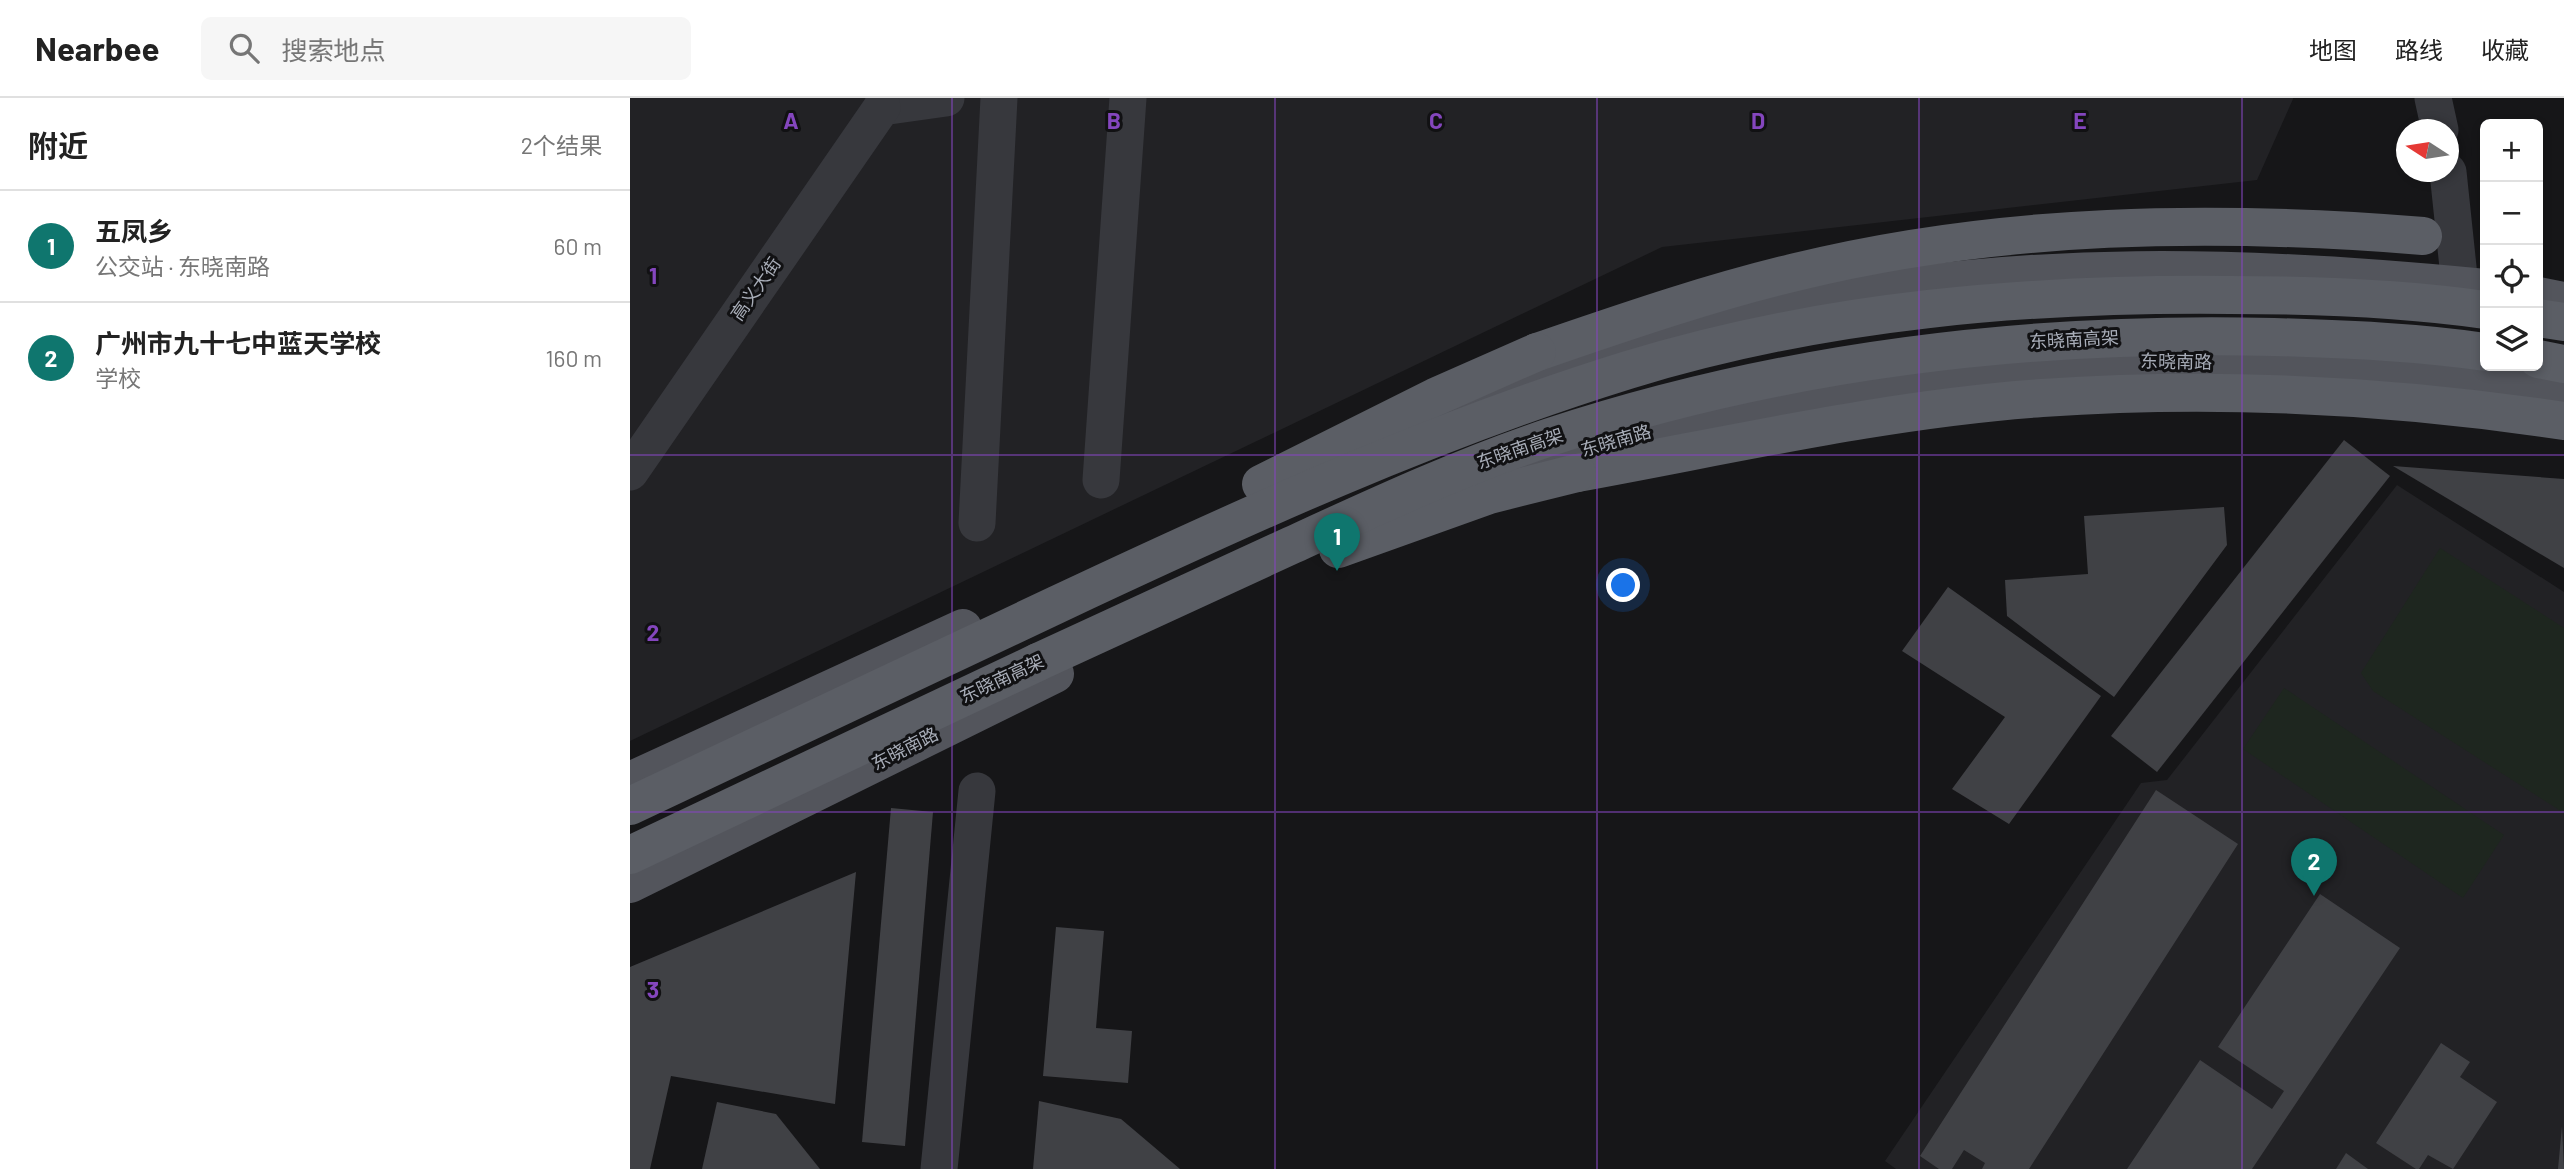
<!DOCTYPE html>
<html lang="zh">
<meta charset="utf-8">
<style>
body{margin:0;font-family:Barlow,"Noto Sans SC",sans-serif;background:#f6f6f6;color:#222}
.controls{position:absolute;right:21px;top:21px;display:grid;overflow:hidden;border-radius:10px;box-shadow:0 4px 10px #0003}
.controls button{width:63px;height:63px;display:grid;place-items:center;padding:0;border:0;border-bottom:2px solid #e0e0e0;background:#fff;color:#222;font:35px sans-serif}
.compass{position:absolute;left:1766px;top:21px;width:63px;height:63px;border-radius:50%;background:#fff;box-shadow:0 4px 10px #0003;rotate:282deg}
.you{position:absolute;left:994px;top:488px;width:24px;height:24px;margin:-18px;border:5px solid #fff;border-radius:50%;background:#1a73e8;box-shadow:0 0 0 10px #1a73e833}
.badge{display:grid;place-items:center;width:46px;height:46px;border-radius:50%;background:#0f766e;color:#fff;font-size:23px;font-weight:700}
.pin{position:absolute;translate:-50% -58px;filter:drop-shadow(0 2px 4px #0008)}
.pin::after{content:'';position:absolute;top:37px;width:24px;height:21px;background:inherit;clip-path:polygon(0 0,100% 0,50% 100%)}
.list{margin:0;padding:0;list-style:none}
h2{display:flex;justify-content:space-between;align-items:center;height:91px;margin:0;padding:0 28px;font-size:30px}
h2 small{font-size:23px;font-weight:400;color:#767676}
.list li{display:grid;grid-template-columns:46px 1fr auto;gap:21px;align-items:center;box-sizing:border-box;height:112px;padding:0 28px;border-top:2px solid #e0e0e0}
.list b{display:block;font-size:26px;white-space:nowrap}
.list p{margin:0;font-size:23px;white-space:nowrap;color:#767676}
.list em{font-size:23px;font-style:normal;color:#767676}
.icon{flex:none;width:38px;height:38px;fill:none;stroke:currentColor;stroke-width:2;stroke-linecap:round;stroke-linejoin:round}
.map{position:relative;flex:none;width:1934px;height:1071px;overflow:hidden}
header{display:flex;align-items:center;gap:42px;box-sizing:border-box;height:98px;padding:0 35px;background:#fff;border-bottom:2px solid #e0e0e0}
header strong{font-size:33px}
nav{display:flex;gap:38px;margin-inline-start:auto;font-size:24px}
.search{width:490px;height:63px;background:#f6f6f6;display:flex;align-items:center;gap:18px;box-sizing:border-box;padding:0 24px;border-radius:10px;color:#767676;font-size:26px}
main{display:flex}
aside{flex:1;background:#fff}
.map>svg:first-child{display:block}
.built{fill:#222225}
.pitch{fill:#1e261f}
.building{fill:#404145}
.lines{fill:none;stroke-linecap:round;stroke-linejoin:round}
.minor{stroke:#37383d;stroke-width:37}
.primary{stroke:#53555c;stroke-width:38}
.trunk{stroke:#5b5e65;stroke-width:38}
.trunk-bridge{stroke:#5b5e65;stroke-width:38}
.grid{fill:none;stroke:#8446be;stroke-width:2;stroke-opacity:0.55}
.labels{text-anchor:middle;stroke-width:6;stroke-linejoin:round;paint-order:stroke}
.street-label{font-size:18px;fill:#a8adb8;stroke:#111113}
.grid-label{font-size:23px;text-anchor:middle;font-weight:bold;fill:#8446be;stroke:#111113;stroke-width:6;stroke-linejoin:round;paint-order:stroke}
</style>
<header>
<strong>Nearbee</strong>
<div class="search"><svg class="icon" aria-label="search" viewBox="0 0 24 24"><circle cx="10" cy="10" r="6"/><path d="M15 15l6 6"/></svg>搜索地点</div>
<nav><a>地图</a><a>路线</a><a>收藏</a></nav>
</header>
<main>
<aside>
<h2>附近<small>2个结果</small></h2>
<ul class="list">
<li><span class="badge">1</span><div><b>五凤乡</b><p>公交站 · 东晓南路</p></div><em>60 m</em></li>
<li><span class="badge">2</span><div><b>广州市九十七中蓝天学校</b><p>学校</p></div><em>160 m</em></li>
</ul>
</aside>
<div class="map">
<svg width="1934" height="1071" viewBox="0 0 1934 1071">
<rect width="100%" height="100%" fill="#161618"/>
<g class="built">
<path d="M0,0H1663V1L1627,82L1032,149L0,643Z"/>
<path d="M1767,387L1934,494V1071H1266L1255,1063L1511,685L1537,682Z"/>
</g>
<g class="pitch">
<path d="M1810,450L1934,530V715L1743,593L1731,575Z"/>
<path d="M1654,590L1874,737L1833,800L1613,651Z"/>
</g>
<g class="building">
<path d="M1714,342L1760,378L1527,674L1481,638Z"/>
<path d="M1763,368L1934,381V470Z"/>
<path d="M1594,409L1597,447L1484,599L1377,518L1375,482L1458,476L1454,418Z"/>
<path d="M1318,489L1471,598L1379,726L1322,691L1375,619L1272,553Z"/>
<path d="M1526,692L1608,746L1399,1071H1352L1355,1065L1334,1052L1322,1071H1309L1290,1058Z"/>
<path d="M261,710L303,714L275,1048L232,1044Z"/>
<path d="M226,774L205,1006L41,978L20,1071H0V869Z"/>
<path d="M1690,796L1770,850L1622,1071H1497L1570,962L1642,1011L1654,993L1588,949Z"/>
<path d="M426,829L474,833L466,930L502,933L498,985L413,978Z"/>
<path d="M1811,945L1840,964L1830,979L1867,1004L1823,1071L1798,1057L1789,1071H1786L1746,1045Z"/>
<path d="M409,1003L491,1021L550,1071H403Z"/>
<path d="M87,1004L146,1016L190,1071H72Z"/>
<path d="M1932,1028L1934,1071H1928Z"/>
<path d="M1716,1055L1738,1071H1706Z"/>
</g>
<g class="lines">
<g class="minor">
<path d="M1803,0L1810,32"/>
<path d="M252,9L316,0"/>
<path d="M1818,74L1830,188"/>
<path d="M0,374L252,9"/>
<path d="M471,382L498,0"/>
<path d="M347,425L369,0"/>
<path d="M309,1071L347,693"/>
</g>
<g class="primary">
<path d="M1908,198L1934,203"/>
<path d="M797,323C914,276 1035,236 1159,209C1387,159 1624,167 1855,190"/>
<path d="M886,373C954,353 1022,331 1092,314C1138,304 1186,297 1233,290C1466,254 1702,254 1934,292"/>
<path d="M0,683L333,530"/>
<path d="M0,786L425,576"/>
</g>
<g class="trunk">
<path d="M1908,220L1934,224"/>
<path d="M907,254C992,225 1078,195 1166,174C1371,124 1583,121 1793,138"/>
<path d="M1908,261L1934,266"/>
<path d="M947,375C1101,347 1256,311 1412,300C1586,288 1762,297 1934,323"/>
<path d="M0,757L408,564"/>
</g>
<g class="trunk-bridge">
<path d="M631,386L805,299L907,254"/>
<path d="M708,451L859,397L947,375"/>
<path d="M408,564C492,525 577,486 662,447C747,408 831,369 920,339C1154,262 1399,233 1644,239C1714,241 1786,244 1855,254"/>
<path d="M0,708C142,641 284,574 426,507C613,419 801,333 998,272C1193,212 1398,195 1600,197C1685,197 1771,200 1855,212"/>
</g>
</g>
<path class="grid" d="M322,0V1071M645,0V1071M967,0V1071M1289,0V1071M1612,0V1071M0,357H1934M0,714H1934"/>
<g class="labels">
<g class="street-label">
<text transform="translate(126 191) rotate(-55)" y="6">高义大街</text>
<text transform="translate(1444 242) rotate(-3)" y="6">东晓南高架</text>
<text transform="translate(1546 264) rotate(1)" y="6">东晓南路</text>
<text transform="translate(986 343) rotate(-16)" y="6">东晓南路</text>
<text transform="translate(890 351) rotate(-19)" y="6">东晓南高架</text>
<text transform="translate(372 581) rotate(-25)" y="6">东晓南高架</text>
<text transform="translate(275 651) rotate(-27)" y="6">东晓南路</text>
</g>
</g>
<g class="grid-label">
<text x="161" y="31">A</text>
<text x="484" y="31">B</text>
<text x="806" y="31">C</text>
<text x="1128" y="31">D</text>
<text x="1450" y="31">E</text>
<text x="23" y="186">1</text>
<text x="23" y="543">2</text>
<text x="23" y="900">3</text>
</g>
</svg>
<div class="controls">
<button>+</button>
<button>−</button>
<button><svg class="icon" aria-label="locate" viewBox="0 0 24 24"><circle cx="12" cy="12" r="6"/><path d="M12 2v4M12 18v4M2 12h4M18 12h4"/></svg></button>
<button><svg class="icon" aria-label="layers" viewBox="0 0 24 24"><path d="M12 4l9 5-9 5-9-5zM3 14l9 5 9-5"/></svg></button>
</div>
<svg class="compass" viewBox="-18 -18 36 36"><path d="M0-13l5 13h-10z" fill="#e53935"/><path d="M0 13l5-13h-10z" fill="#767676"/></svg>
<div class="you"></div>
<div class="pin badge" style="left:707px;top:473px">1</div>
<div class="pin badge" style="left:1684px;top:798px">2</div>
</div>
</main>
